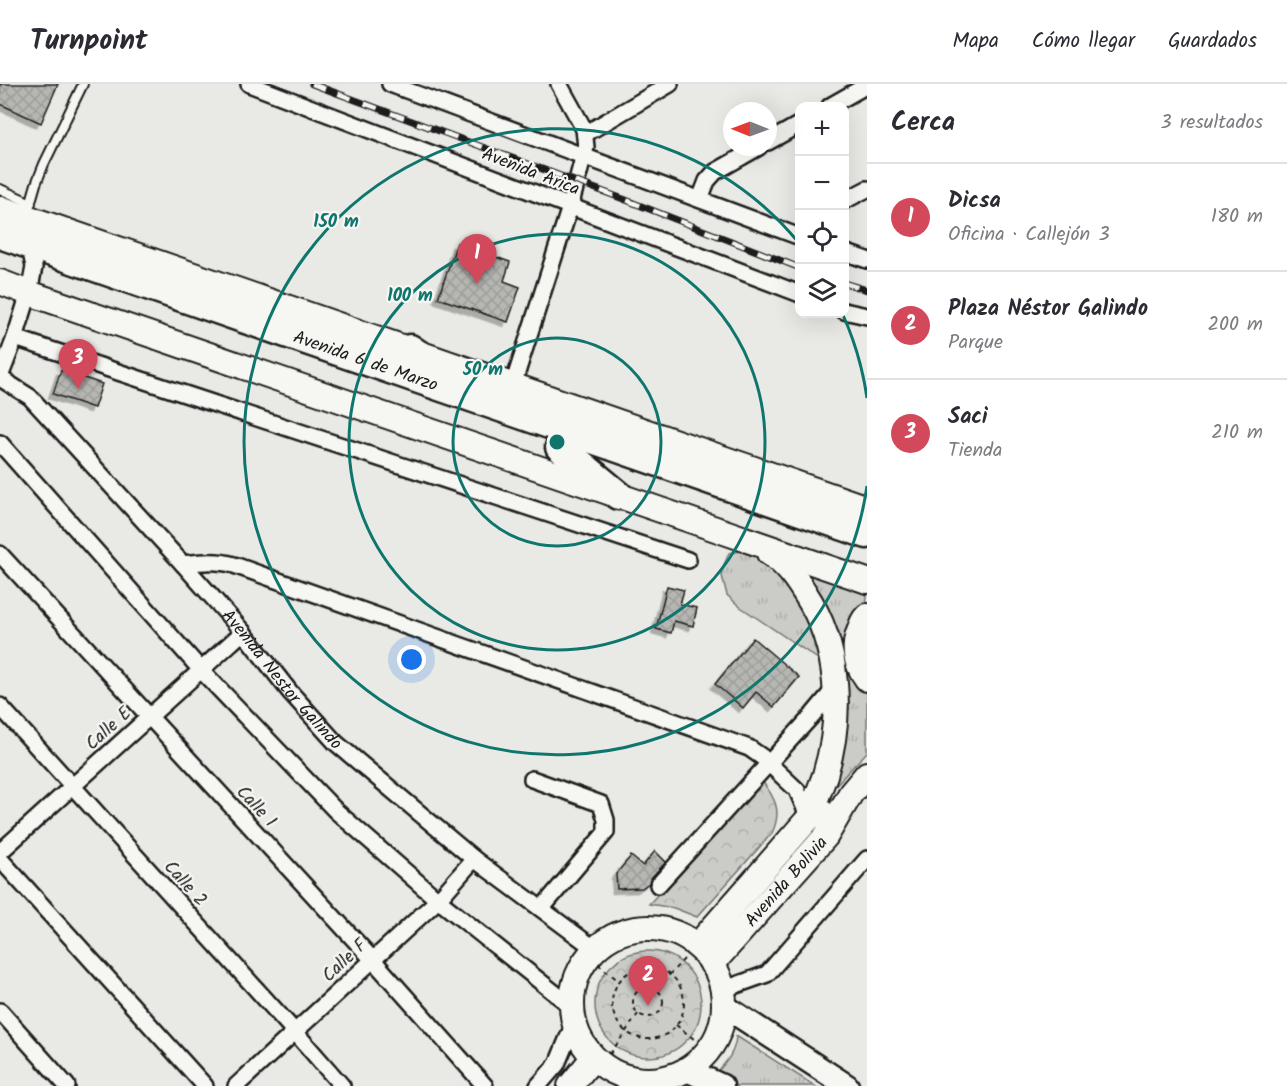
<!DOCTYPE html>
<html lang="es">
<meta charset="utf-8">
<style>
body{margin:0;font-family:Kalam,sans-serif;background:#f2f2f3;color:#2b2b33}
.controls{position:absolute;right:18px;top:18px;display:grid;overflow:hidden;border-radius:12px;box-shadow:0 6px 24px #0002}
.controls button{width:54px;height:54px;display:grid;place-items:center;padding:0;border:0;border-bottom:2px solid #e1e1e2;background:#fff;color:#2b2b33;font:30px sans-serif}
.compass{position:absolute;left:723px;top:18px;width:54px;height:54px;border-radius:50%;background:#fff;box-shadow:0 6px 24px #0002;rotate:271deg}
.you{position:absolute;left:412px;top:576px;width:21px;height:21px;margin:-15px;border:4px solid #fff;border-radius:50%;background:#1a73e8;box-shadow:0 0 0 9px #1a73e833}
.badge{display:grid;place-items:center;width:39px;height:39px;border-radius:50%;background:#d1495b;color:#fff;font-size:20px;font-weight:700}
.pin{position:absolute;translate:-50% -50px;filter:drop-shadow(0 2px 3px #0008)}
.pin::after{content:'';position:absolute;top:32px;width:21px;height:18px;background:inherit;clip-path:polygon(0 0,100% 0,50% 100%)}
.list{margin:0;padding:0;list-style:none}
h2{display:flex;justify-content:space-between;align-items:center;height:78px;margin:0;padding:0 24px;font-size:26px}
h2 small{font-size:20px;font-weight:400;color:#7c7c81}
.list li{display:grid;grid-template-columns:39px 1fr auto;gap:18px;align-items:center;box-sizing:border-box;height:108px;padding:0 24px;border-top:2px solid #e1e1e2}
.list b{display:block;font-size:22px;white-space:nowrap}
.list p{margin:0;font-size:20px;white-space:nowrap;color:#7c7c81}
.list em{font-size:20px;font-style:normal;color:#7c7c81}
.icon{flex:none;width:33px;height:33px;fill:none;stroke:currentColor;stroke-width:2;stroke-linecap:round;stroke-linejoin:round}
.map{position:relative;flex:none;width:867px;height:1002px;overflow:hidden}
header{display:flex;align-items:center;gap:36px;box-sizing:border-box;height:84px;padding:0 30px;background:#fff;border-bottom:2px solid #e1e1e2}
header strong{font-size:28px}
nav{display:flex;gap:33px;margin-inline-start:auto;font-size:21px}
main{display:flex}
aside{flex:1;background:#fff}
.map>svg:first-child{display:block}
.grass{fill:url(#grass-tufts);stroke:#747472;stroke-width:1.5}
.forest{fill:url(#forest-crowns);stroke:#747472;stroke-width:1.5}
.building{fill:url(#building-cross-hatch);stroke:#1c1c1c;stroke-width:1.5;filter:url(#shadow)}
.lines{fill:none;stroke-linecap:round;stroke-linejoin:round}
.lane-casing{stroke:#1c1c1c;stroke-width:12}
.street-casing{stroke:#1c1c1c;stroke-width:20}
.secondary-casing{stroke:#1c1c1c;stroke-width:27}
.primary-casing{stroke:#1c1c1c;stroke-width:28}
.highway-casing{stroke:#1c1c1c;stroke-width:33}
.path{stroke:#1c1c1c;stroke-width:2;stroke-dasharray:4.5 4.5;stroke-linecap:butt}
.lane{stroke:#f6f6f2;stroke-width:8}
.street{stroke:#f6f6f2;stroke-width:15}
.secondary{stroke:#f6f6f2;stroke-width:22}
.primary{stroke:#f6f6f2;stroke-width:24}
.highway{stroke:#f6f6f2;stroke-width:28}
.rail-casing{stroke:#1c1c1c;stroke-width:7}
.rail{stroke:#f6f6f2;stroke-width:4.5;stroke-dasharray:14;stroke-linecap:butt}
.ring{fill:none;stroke:#0f766e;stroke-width:3}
.labels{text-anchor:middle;stroke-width:4.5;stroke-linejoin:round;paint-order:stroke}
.street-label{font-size:18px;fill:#1c1c1c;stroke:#f6f6f2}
.centre{fill:#0f766e;stroke:#f6f6f2;stroke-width:3}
.ring-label{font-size:18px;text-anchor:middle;font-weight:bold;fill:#0f766e;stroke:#f6f6f2;stroke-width:4.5;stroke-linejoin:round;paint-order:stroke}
</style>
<header>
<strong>Turnpoint</strong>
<nav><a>Mapa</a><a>Cómo llegar</a><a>Guardados</a></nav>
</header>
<main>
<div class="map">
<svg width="867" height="1002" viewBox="0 0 867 1002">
<defs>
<pattern id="grass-tufts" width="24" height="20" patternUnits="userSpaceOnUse" patternTransform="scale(1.5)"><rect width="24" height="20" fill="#cbcbc7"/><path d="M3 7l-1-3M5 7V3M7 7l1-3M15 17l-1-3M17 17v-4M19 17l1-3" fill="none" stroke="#aeaeaa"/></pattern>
<pattern id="forest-crowns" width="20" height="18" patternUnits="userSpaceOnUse" patternTransform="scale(1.5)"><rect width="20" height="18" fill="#cbcbc7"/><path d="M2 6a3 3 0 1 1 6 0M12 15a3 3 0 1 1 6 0" fill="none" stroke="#aeaeaa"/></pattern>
<pattern id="building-cross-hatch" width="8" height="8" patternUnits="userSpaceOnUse" patternTransform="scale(1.5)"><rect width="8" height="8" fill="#b6b6b3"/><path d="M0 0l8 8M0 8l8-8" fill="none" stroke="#9c9c99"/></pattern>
<filter id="shadow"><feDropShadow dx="-4.5" dy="4.5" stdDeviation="0" flood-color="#0004"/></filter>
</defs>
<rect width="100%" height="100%" fill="#e9e9e5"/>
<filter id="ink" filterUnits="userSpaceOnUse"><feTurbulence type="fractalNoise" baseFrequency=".0167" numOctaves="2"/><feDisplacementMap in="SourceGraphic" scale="12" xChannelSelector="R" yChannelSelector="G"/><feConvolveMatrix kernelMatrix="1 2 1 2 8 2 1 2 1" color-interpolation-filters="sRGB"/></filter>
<g filter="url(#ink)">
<g class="grass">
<path d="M742,467C749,470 757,472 763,476C794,496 812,546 824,579L739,522L727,511L721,488L729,469Z"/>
<path d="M795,482L867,509L862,605L867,609V668L829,708L844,654Z"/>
<path d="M736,952L815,1002H731L714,991C726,979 735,969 736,952Z"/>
</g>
<g class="forest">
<path d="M762,697C776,715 782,728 772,749L697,833L674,824L649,820Z"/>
<circle cx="648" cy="920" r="53"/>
</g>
<g class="building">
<path d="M0,0H58L41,39L0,20Z"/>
<path d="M457,159L510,178L504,197L520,203L508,238L438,214Z"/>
<path d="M61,286L102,300L94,324L53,310Z"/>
<path d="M667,502L684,506L680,520L697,524L693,542L674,537L671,549L656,545Z"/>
<path d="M753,554L799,593L774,623L756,608L743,624L715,600Z"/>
<path d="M655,767L666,778L651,794L649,799L642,804L617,805L616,790L631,772L643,782Z"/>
</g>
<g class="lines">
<g class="lane-casing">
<g id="lane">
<path d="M0,105L31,119"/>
<path d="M27,131L36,100L44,80L83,0"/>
</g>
</g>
<g class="street-casing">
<g id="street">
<path d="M249,0L800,210"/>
<path d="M390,0L800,153"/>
<path d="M830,22L867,1"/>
<path d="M585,50L670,0"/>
<path d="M768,58L800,40"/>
<path d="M700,115L707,97L715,88L759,63"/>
<path d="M844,117L867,105"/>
<path d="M844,168L867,176"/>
<path d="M844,227L867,232"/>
<path d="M15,254L688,476"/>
<path d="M0,293L15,254L29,209L34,183L29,158"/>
<path id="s1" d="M0,294L30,313L183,480L243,548L290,608L336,659L474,775L595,865"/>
<path d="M513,301L570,123L586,63L584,45L559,0"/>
<path d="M0,359L201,586L336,727L438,816L571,922"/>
<path d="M0,470L373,876L485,1002"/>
<path d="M183,480C201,478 217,476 234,481L749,664L762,673L797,706L809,734"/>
<path d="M0,622L295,948L342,1002"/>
<path d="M532,695L601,720L606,736V748L542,824"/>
<path d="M0,768L243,548"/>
<path d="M0,775L205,1002"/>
<path d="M658,801L810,634L835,604"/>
<path d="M722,906L767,890L867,775"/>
<path d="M0,927L67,1002"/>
<path d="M236,1002L438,816L474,775"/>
<path d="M538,1002L557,980L574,939"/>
</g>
</g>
<g class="secondary-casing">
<g id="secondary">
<path d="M724,922L847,1002"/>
<path d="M687,986L722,1002"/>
</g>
</g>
<g class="primary-casing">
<g id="primary">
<path d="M0,124L867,424"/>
<path d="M0,198L29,209L867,497"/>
<path d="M769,469C785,479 795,493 805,509C840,562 843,631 825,691C820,705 814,720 809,734"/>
<path d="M867,532C863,536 862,539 860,545C852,563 856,580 867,595"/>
<circle cx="648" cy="920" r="76"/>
<path d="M697,862L809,734L821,727"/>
<path id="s2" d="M712,880L826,752L851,709L867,690"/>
<path d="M570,1002L593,974"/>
</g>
</g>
<g class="highway-casing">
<g id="highway">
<path id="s3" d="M0,150L867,450"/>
<path d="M410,265L458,298"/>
<path d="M560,363L618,411"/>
</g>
</g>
<g class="path">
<path d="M598,880L619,897"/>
<circle cx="648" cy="919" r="36"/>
<circle cx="648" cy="918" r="15"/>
<path d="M658,906L670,890L685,874"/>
<path d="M676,941L708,966"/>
<path d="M610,970L638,930"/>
</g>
<use href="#lane" class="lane"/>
<use href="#street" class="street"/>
<use href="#secondary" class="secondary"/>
<use href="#primary" class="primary"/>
<use href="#highway" class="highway"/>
<g class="rail-casing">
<g id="rail">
<path d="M312,0L626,116L800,184"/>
<path d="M844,199L867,206"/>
</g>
</g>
<use href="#rail" class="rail"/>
</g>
</g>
<g class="ring">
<circle cx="557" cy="358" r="104"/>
<circle cx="557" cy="358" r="208"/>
<path d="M867 402A313 313 0 1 1 799 159M843 231A313 313 0 0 1 867 314"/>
</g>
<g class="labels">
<g class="street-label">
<text transform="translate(531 87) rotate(21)" y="6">Avenida Arica</text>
<text dy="6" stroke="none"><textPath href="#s3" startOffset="387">Avenida 6 de Marzo</textPath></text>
<text dy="6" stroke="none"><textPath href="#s1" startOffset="414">Avenida Nestor Galindo</textPath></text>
<text transform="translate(108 644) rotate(-42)" y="6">Calle E</text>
<text transform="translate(257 722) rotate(47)" y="6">Calle 1</text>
<text dy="6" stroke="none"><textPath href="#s2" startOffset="111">Avenida Bolivia</textPath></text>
<text transform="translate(186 799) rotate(48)" y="6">Calle 2</text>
<text transform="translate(344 876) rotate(-43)" y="6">Calle F</text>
</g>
</g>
<circle cx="557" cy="358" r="9" class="centre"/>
<g class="ring-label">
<text x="336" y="143">150 m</text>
<text x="410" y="217">100 m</text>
<text x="483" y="291">50 m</text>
</g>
</svg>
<div class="controls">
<button>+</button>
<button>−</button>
<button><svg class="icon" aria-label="locate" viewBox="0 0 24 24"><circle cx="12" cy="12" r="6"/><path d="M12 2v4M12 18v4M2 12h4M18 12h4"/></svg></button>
<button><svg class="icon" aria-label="layers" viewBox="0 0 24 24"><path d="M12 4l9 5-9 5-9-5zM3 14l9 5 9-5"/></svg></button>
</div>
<svg class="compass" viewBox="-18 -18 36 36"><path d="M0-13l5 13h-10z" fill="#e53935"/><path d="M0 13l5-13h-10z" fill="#7c7c81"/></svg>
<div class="you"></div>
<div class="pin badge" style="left:477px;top:200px">1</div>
<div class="pin badge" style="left:648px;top:922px">2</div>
<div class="pin badge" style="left:78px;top:305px">3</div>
</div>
<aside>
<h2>Cerca<small>3 resultados</small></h2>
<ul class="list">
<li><span class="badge">1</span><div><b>Dicsa</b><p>Oficina · Callejón 3</p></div><em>180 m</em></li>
<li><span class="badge">2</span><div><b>Plaza Néstor Galindo</b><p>Parque</p></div><em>200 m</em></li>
<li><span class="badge">3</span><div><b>Saci</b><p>Tienda</p></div><em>210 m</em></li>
</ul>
</aside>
</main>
